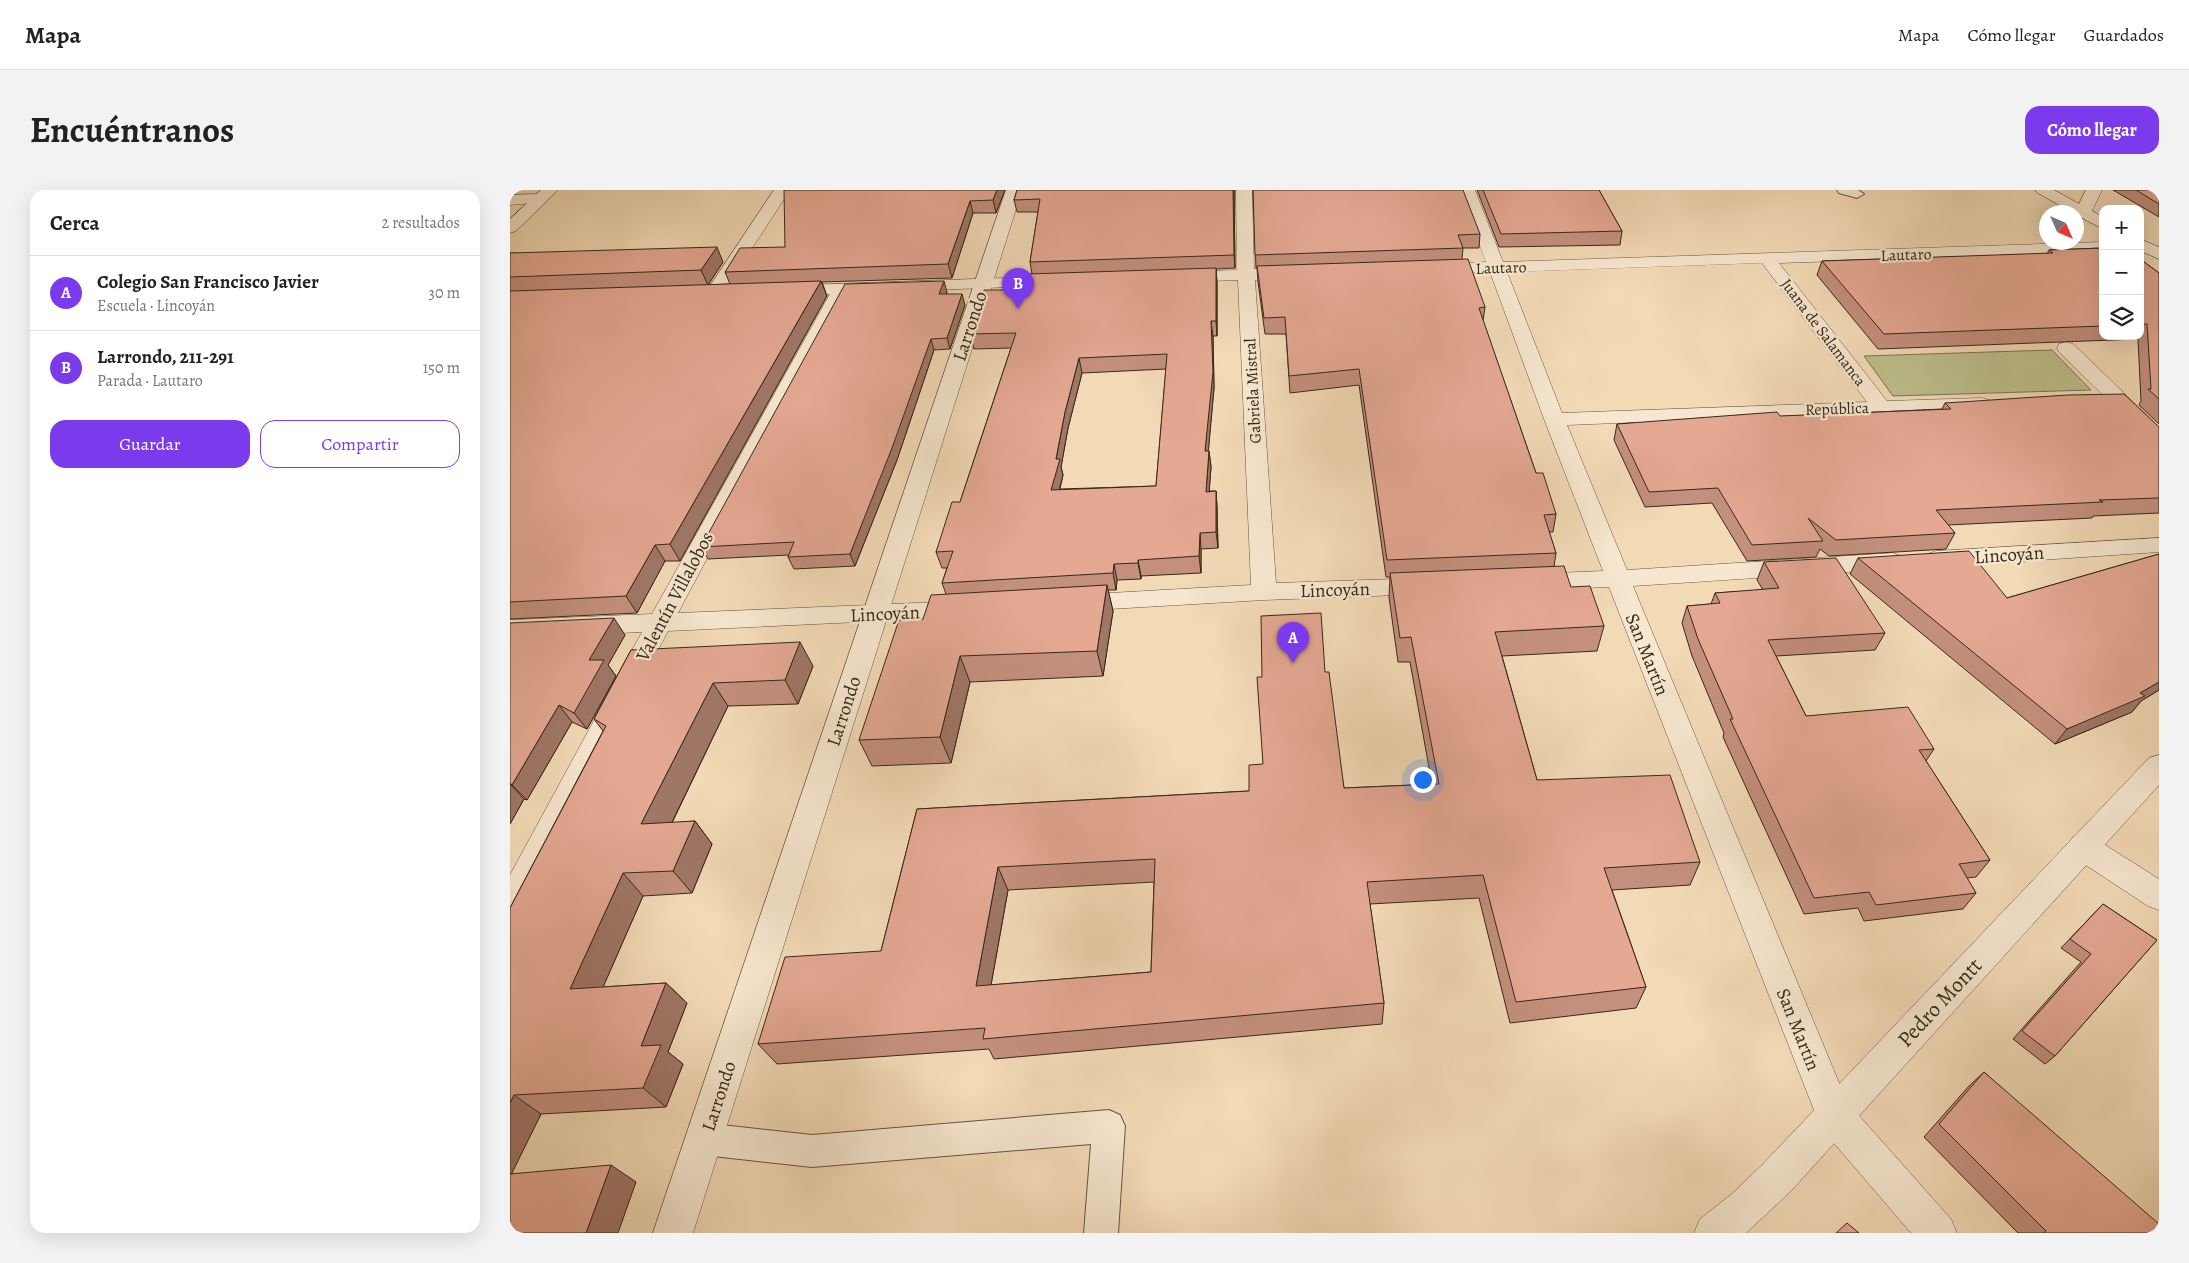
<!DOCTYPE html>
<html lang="es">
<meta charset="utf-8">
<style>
body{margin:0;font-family:Alegreya,serif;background:#f2f2f2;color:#222}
.controls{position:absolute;right:15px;top:15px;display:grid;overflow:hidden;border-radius:10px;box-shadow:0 5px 20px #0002}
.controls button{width:45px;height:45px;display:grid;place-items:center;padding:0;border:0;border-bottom:1px solid #e0e0e0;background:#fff;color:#222;font:25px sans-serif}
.compass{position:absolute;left:1529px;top:15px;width:45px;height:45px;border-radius:50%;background:#fff;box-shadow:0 5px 20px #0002;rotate:135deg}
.you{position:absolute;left:912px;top:589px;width:18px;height:18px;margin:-12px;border:4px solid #fff;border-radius:50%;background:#1a73e8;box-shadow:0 0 0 8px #1a73e833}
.badge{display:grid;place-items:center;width:32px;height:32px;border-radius:50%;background:#7c3aed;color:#fff;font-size:16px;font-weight:700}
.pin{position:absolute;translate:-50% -41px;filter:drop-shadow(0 1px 2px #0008)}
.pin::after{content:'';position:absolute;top:26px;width:18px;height:15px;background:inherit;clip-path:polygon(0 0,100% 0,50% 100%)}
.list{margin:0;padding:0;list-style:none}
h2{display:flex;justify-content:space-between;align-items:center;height:65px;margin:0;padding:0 20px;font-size:21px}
h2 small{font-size:16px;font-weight:400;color:#767676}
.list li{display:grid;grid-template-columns:32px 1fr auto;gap:15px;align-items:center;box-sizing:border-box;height:75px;padding:0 20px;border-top:1px solid #e0e0e0}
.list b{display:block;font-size:19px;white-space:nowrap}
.list p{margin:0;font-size:16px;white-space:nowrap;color:#767676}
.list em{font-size:16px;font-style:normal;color:#767676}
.actions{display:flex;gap:10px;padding:15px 20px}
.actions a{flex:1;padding:11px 0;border:1px solid #7c3aed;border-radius:15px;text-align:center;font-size:18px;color:#7c3aed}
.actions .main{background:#7c3aed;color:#fff}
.icon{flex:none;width:28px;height:28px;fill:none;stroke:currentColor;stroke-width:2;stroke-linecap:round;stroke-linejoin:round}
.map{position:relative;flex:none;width:1649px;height:1043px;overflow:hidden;border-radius:15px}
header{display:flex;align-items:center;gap:30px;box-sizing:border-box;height:70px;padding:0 25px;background:#fff;border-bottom:1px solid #e0e0e0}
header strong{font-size:24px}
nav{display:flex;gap:28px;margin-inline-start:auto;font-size:18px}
.intro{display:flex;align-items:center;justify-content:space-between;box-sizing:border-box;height:120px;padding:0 30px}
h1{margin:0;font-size:35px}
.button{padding:12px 22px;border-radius:15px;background:#7c3aed;color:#fff;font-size:18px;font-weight:700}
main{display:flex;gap:30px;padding:0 30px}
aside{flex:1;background:#fff;border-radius:15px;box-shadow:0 5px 20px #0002}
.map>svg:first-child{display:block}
.green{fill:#bdbf8d;stroke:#7a7454}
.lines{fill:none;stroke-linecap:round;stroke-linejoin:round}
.service-casing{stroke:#655541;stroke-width:2}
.minor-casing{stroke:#655541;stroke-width:1}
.tertiary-casing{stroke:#655541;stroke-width:1}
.secondary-casing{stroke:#36291a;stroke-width:1}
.service{fill:#f7e7d0;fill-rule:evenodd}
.minor{fill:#f7e7d0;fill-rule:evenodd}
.tertiary{fill:#f7e7d0;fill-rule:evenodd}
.secondary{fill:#f7e7d0;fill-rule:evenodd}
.wall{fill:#c4907e;stroke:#36291a;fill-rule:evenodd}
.shaded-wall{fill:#a07667;stroke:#36291a}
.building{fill:#e4a893;stroke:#36291a;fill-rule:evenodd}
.labels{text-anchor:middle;stroke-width:4.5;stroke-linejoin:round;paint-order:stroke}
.far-street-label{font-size:16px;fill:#36291a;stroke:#f7e7d0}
.street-label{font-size:19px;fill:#36291a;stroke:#f7e7d0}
.near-street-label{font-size:22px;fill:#36291a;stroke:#f7e7d0}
</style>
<header>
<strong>Mapa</strong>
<nav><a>Mapa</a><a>Cómo llegar</a><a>Guardados</a></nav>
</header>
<div class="intro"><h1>Encuéntranos</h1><a class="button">Cómo llegar</a></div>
<main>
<aside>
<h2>Cerca<small>2 resultados</small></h2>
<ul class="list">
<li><span class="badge">A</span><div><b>Colegio San Francisco Javier</b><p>Escuela · Lincoyán</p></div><em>30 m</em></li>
<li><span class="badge">B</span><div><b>Larrondo, 211-291</b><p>Parada · Lautaro</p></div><em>150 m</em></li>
</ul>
<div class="actions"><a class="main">Guardar</a><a>Compartir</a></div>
</aside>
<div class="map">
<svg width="1649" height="1043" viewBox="0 0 1649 1043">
<rect width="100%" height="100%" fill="#f3dab7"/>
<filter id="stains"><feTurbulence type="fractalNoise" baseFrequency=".004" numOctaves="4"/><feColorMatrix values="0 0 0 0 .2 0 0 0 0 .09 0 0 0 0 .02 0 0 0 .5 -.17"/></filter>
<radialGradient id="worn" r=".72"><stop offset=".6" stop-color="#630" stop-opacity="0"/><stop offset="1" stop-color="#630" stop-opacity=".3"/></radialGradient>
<path class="green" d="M1542,160L1581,200L1383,206L1354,166Z"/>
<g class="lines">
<g class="service-casing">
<g id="service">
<path d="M1327,0H1348L1354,4L1347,8L1329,3Z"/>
<path d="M599,920L610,925L615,936L608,1043H574L581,954L302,977L194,965L183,960L178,949L183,938L194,933L302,945Z"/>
</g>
</g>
<g class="minor-casing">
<g id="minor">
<path d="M264,0H280L211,106L205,107L199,106L196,102Z"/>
<path d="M726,0H742L744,79L786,78L792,79L795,83L792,87L786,88L745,90L766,393L916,388L925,390L928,396L925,402L916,404L754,410L565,421L556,419L553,413L556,407L565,405L741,395L728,90L669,92L663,91L660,87L663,83L669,82L727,80Z"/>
<path d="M949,0H965L993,72L1593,52V62L1269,73L1377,211L1472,208L1479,210L1482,214L1479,218L1057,235L1117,380L1383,363L1391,366L1395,371L1391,376L1383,379L1123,396L1337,912L1441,1029L1447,1043H1401L1311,938L1099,397L1022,400L1013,398L1010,392L1013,386L1022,384L1093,381L1034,229L980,82L924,84L918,83L915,79L918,75L924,74L976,72ZM1252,73L1357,212L1052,223L997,82Z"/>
<path d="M1576,0H1592L1581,23L1579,26H1567L1565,22Z"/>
<path d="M30,4L35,6L38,9L35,12L0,15V5Z"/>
<path d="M553,86L559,87L562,91L559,95L338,103L168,423L454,411L463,413L467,419L463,425L454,427L158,441L11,726L0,730V685L132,442L0,448V430L142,424L320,104L276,105L270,104L267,100L270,96Z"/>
<path d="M1556,152L1563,154L1649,237V255L1642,253L1549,162L1547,158L1549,154Z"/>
<path d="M1649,348V362L1426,377L1418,374L1414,369L1418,364L1426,361Z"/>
<path d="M1573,644L1584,648L1649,689V720L1638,716L1562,666L1558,657L1562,648Z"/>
</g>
</g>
<g class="tertiary-casing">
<g id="tertiary">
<path d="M496,0H512L183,1043H143Z"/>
<path d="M1649,565V595L1281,1001L1236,1043H1184L1190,1029L1223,1003L1253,974L1639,568Z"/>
</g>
</g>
<g class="secondary-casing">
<g id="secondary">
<path d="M31,0H48L6,41L0,43V29Z"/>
<path d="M1525,0H1544L1593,27V39L1566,25V22H1561L1528,3Z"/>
<path d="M1630,49L1649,57V69L1630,61Z"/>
</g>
</g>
<use href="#service" class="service"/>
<use href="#minor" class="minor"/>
<use href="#tertiary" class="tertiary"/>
<use href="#secondary" class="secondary"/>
</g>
<g class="wall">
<path d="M495,0L486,23H463L442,88L312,92L317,106L170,371H155L127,423L0,429V63L213,72L198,95L220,94L215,82L275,57Z"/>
<path d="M507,0H724L725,78L706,79L707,93V146H703L704,198L698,261H699L701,277L699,301H706L707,317L708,358L691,359V383L631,386V389L607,390L606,400H598L603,421L593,486L460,492L441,573L362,576L349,550L413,429L436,404L432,393L437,378H432L426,362L450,312L501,158L464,159L460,144L514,100L522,84L520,72L528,22H507L504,10ZM656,179L646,296L550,299L553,285L551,277L558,238L572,183Z"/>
<path d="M743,0L970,44L969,58H953L952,69L975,117L973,131L1026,283L1046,324L1043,342H1039L1046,363L1044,377L1094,436L1087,461L992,466L1027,590L1190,672L1180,695L1102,700L1136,797L1126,818L1000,833L969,708L860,714L874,813L872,834L484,869L479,859L267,874L248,854L371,761L407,619L739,601L753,574L815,482L834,598L922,594L900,472H888L879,407L880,387H876L849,195L780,203L776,144H755L748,92L747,78H746ZM644,692L641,782L481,795L498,700Z"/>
<path d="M967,0H1089L1112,41L1110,55L989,57Z"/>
<path d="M1603,0H1649V27Z"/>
<path d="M1593,58V146H1630V69L1649,83V234L1629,215L1631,211L1628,149L1368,159L1307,85L1312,71L1537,64L1539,60Z"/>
<path d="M437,102L436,104L455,115L440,159L424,160L387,270L345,376L284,379L278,367L279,365L198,369L191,357Z"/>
<path d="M1435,213L1649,237V323L1583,326L1582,328L1438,335L1445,343L1436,359L1319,366L1310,359L1306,367L1237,371L1202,313L1135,317L1104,250L1107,234L1432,219Z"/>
<path d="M1649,364V500L1631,511L1622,522L1545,554L1340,384L1348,368L1497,408Z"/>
<path d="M1254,372L1375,443L1365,460L1266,466L1296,526L1424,559L1416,571L1480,670L1466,687L1457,688L1466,703L1453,719L1354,731L1348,718L1294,724L1213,547L1214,543L1182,466L1172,433L1177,416L1201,414L1205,403L1253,400L1247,390Z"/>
<path d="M0,433L115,445L98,475L106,486L77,539L62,532L17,610L14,609L0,634Z"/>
<path d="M121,460L303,476L288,514L218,516L162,633L185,631L202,654L182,703L133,706L93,797L156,793L177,813L158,862L173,874L156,917L31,924L1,984L126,992L0,1043V718L93,541L84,529Z"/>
<path d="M1593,714L1647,750L1545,866L1535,874L1503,849L1571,772L1551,758Z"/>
<path d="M1474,882L1649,1043H1508L1414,947L1459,896Z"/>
</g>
<g class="shaded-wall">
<path d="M487,0H495L486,23L483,10Z"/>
<path d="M723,0H724L725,78L724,65Z"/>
<path d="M460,11L463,23L442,88L438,74Z"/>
<path d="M207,57L213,72L198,95L191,80Z"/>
<path d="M706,78L707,93V146L706,131Z"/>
<path d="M311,91L317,106L170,371L160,354Z"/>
<path d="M434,91L437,102L432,115L429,104Z"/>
<path d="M452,104L455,115L440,159L437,148Z"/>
<path d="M701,131L703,146L704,198L697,277L695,261Z"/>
<path d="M421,149L424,160L387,270L345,376L340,364Z"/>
<path d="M569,168L572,183L558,238L551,277L553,285L545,316L541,300L546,269L555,222Z"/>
<path d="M699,261L701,277L698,318L696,302Z"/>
<path d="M706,301L707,317L708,358L706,342Z"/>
<path d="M690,343L691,359V383L689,366Z"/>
<path d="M145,355L155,371L127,423L116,406Z"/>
<path d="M628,370L631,386V389L628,373Z"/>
<path d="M604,374L607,390L606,400L603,383Z"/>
<path d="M597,395L603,421L593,486L587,461Z"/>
<path d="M104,428L115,445L98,475L106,486L77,539L64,523L79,470Z"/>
<path d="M290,452L303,476L288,514L275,490Z"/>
<path d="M450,466L460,492L441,573L430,547Z"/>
<path d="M1649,492V500L1631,511L1622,522L1545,554L1557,539L1630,503Z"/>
<path d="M203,493L218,516L150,657L131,634Z"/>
<path d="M49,515L62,532L17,610L2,595Z"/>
<path d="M0,594L14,609L0,634Z"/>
<path d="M185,631L202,654L182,703L163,681Z"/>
<path d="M488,677L498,700L477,817L466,796Z"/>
<path d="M113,683L133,706L83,820L60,799Z"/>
<path d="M156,793L177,813L158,862L173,874L156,917L133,898L131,856Z"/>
<path d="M4,905L31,924L0,987V913Z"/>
<path d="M101,975L126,992L108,1043H76Z"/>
</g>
<g class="building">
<path d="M274,0H487L483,10L460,11L438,74L215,82L230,58L275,57Z"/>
<path d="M507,0H723L724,65L520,72L530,9L504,10Z"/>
<path d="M743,0H953L970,44L948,45L953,58L745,65Z"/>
<path d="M973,0H1089L1112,41L991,44Z"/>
<path d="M1626,0H1649V14Z"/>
<path d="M207,57L191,80L0,87V63Z"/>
<path d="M1593,58V136L1374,144L1312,71L1543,63L1539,60Z"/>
<path d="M958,69L975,117L969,118L1026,283H1033L1046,324L1034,325L1046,363L877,370L849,179L779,186L775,127L754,128L747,76Z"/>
<path d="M1630,69L1649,83V209L1638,199H1641L1637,134H1630Z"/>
<path d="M706,78V131H701L703,182L695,261H699L696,302L706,301V342L690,343L689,366L628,370V373L604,374L603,383L432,393L443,361L426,362L442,312H450L506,143L460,144L474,100H514L517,84ZM657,164L646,296L541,300L550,269H546L555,222L569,168Z"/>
<path d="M311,91L160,354L145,355L116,406L0,412V101Z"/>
<path d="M434,91L429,104H452L437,148L421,149L382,258L340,364L278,367L284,352L191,357L335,94Z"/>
<path d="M1614,204L1649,237V308L1589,310L1593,312L1426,320L1445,343L1326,350L1298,328L1313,351L1242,355L1208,298L1139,302L1107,234L1267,222L1270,226L1441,219L1435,213L1558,205Z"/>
<path d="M1459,361L1497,408L1649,364V492L1630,503L1635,506L1557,539L1348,368Z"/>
<path d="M1326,368L1375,443L1258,450L1296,526L1398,517L1424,559L1409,560L1480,670L1449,674L1466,703L1366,715L1359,702L1304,708L1220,529H1223L1188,449L1177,416L1210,413L1205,403L1269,398L1254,372Z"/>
<path d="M1054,376L1061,397L1080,396L1094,436L985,442L1027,590L1160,585L1190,672L1094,678L1136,797L1006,812L973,685L857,692L874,813L473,849L475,838L248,854L275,767L371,761L407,619L739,601V575L753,574L747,487H752L751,426L811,423L815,482H819L834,598L929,594L901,447L890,448L880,383ZM645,669L641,782L466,796L488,677Z"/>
<path d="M597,395L587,461L450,466L430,547L349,550L389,430L413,429L421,405Z"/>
<path d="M104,428L79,470H94L64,523L49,515L2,595L0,593V433Z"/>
<path d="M290,452L275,490L203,493L131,634L185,631L163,681L113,683L60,799L156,793L131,856L151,855L133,898L4,905L0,913V718L96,536L84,529L121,460Z"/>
<path d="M1593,714L1647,750L1545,866L1512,841L1581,764L1560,749Z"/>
<path d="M1474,882L1649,1034V1043H1534L1536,1041L1429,934Z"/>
<path d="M101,975L76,1043H0V984Z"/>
<path d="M1337,1033L1349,1043H1326Z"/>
</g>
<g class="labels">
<g class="far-street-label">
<text transform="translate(1396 64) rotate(-2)" y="6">Lautaro</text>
<text transform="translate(991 77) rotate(-2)" y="6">Lautaro</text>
<text transform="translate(1314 142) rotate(53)" y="6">Juana de Salamanca</text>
<text transform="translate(742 201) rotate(-93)" y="6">Gabriela Mistral</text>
<text transform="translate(1327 218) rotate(-2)" y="6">República</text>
</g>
<g class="street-label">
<text transform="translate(459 136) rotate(-72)" y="7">Larrondo</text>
<text transform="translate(1499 364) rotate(-4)" y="7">Lincoyán</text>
<text transform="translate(825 399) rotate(-2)" y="7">Lincoyán</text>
<text transform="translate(164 406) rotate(-62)" y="7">Valentín Villalobos</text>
<text transform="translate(375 423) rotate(-3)" y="7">Lincoyán</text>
<text transform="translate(1138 464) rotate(68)" y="7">San Martín</text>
<text transform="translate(333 521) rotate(-72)" y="7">Larrondo</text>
<text transform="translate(1289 839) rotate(68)" y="7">San Martín</text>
<text transform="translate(208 906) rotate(-72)" y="7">Larrondo</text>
</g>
<g class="near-street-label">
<text transform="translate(1429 812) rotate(-47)" y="8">Pedro Montt</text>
</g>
</g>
<rect width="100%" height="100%" filter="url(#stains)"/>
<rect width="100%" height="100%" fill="url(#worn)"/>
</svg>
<div class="controls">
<button>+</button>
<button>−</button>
<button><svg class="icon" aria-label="layers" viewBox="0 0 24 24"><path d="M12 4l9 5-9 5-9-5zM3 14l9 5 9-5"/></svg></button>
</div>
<svg class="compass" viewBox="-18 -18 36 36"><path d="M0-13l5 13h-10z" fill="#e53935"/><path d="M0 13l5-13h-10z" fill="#767676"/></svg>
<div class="you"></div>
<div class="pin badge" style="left:783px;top:473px">A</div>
<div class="pin badge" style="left:508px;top:119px">B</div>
</div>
</main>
